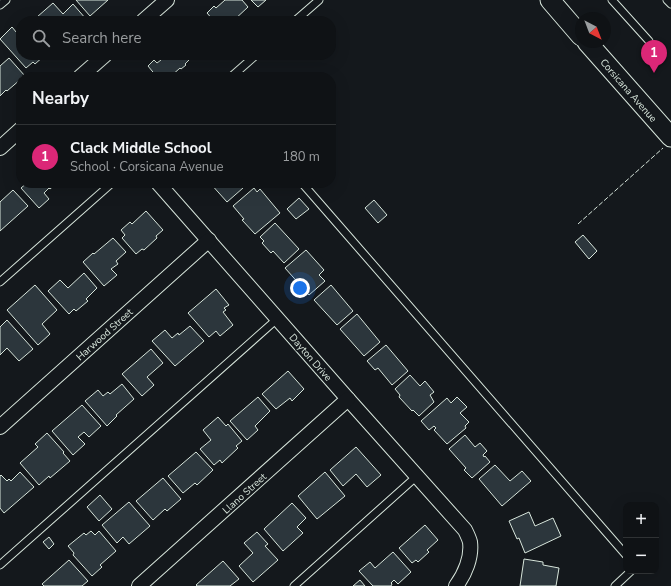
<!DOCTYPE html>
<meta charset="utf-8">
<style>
body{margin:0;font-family:"Nunito Sans",sans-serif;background:#1d2022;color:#f1f3f6}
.controls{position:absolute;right:12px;bottom:12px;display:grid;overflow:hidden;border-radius:8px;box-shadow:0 4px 16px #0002}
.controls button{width:36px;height:36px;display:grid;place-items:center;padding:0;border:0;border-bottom:1px solid #2f3234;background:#0f1215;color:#f1f3f6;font:20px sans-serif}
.compass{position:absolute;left:575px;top:12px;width:36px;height:36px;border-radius:50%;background:#0f1215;box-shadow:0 4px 16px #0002;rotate:138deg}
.you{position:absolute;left:300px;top:288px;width:14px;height:14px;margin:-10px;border:3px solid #fff;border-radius:50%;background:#1a73e8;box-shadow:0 0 0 6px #1a73e833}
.badge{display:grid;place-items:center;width:26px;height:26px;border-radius:50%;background:#db2777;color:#fff;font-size:13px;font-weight:700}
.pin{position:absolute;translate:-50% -33px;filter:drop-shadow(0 1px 2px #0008)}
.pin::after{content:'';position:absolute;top:21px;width:14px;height:12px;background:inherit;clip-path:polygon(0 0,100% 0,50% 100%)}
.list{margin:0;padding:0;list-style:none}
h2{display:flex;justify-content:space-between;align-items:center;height:52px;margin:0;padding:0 16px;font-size:17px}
h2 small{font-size:13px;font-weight:400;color:#9b9ea0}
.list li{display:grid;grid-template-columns:26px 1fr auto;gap:12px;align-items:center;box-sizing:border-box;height:64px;padding:0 16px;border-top:1px solid #2f3234}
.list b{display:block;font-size:15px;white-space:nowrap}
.list p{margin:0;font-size:13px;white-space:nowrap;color:#9b9ea0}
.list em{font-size:13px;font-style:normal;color:#9b9ea0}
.icon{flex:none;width:22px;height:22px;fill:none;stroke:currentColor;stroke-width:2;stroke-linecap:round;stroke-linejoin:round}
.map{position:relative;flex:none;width:671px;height:586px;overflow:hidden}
.search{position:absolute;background:#0f1215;box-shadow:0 4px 16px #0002;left:16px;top:16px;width:320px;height:44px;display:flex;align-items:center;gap:10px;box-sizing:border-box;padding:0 14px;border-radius:16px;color:#9b9ea0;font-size:15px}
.panel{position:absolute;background:#0f1215;box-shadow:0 4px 16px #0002;left:16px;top:72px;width:320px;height:116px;border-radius:16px}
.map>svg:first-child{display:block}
.building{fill:#2c363c;stroke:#d8e6dc}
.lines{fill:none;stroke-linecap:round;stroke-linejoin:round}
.lane-casing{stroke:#d8e6dc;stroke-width:9}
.street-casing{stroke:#d8e6dc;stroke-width:16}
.secondary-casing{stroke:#d8e6dc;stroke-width:21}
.lane{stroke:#14181c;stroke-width:7}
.street{stroke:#14181c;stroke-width:14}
.secondary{stroke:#14181c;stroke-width:19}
.fence{stroke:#d8e6dc;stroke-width:1;stroke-dasharray:5 2;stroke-linecap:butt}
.labels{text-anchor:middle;stroke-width:3;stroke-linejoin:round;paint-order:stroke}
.street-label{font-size:10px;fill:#d8e6dc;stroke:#14181c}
</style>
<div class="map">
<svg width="671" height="586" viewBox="0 0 671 586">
<rect width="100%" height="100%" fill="#14181c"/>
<g class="building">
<path d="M76,0H108L90,16Z"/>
<path d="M225,0H242L248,7L233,21H214L207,13L214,6L216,8Z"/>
<path d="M251,0H266L258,7Z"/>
<path d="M53,3L63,14L73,4L86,19L84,21H40L37,17Z"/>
<path d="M12,27L21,38V55L44,56L35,64L33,62L26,68L0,39Z"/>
<path d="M163,55H184L189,60L185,64L186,65L181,69L180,68L170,77H157L148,66L154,60L157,63L161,60L159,58Z"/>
<path d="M9,58L25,76L21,77V79L7,91L6,90L0,96V66Z"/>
<path d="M27,183H57L50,189L49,188L44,193L49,199L39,208L21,188Z"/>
<path d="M210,183H238L243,188L227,202Z"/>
<path d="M254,188L257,192L260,189L280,213L255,234L242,220L244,219L233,206Z"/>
<path d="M13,190L28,206L0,231V202Z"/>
<path d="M299,198L309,209L296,219L287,209Z"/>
<path d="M374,200L387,215L378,223L365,208Z"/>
<path d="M146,211L163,230L156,236L157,238L144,250L142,249L136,254L122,238L125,235L121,230L130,222L132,224Z"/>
<path d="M275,223L299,249L284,263L273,251L271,253L262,243L264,241L260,237Z"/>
<path d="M583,235L597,251L589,259L575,242Z"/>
<path d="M113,238L126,252L116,261L118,264L111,269L117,275L104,286L83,262L93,253L94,254Z"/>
<path d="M306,250L324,270L319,275L325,281L309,295L285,268Z"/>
<path d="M84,273L97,288L86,299L88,301L76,311L74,309L69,314L48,291L60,280L68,288Z"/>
<path d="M35,285L57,310L42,324L50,334L38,345L7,310Z"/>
<path d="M331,285L353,311L337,325L314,300Z"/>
<path d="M216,289L229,305L224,308L226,310L223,312L233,325L220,336L216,331L209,337L188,313Z"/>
<path d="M357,314L380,342L364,356L340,329Z"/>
<path d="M7,320L33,349L19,361L7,348L0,355V327Z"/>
<path d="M190,326L204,341L175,366L152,341L165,330L172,338L178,333L179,335Z"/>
<path d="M386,345L408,371L392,385L378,368L375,370L367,361Z"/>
<path d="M151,349L163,363L147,377L154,385L142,396L122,374Z"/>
<path d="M288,371L304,389L292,401L290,398L276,409L262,394Z"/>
<path d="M410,375L420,386L425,381L434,392L430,395L434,402L419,416L413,410L412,411L399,397L400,395L395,389Z"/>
<path d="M122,384L134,399L116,415L117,416L107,426L85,401L98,390L103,396L108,392L110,394Z"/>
<path d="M258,397L270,411L255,426L258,430L247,440L230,421Z"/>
<path d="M457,397L467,407L460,413L469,422L465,426L466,428L447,444L434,430L436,428L434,426L429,430L421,421L447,398L451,403Z"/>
<path d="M82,405L101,426L89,437L84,432L78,437L85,444L73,455L52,431Z"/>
<path d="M218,417L226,426L228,424L242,441L236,446L238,448L222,463L220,460L214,465L200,449L211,440L203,430Z"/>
<path d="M47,433L64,452L63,453L70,461L50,478L49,476L39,485L20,463L38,447L35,444Z"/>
<path d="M465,435L475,447L480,443L487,451L483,455L484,457L485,456L490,462L472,478L464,470L466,468L449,449Z"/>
<path d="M356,447L381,475L367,487L356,474L343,486L330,470Z"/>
<path d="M196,452L213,470L197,485L195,483L183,493L168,476Z"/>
<path d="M495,465L510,481L522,471L531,481L502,506L479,479Z"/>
<path d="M20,472L34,487L4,513L0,508V476L1,475L7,481L9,479L11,481Z"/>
<path d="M325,472L345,496L317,519L298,496Z"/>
<path d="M163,478L181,499L167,511L165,509L153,520L136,501Z"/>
<path d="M100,495L112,509L99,521L87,507Z"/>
<path d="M129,502L150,526L129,544L123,537L117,543L102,525Z"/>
<path d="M292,503L306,518L297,527L303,533L283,551L264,529Z"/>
<path d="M529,512L535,526L553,518L561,536L525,553L519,538L517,539L509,521Z"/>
<path d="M425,525L438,540L427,550L429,552L418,562L416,560L412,563L399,548Z"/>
<path d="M91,531L95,535L99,531L116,551L100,565L102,567L92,576L73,555L74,553L68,546L84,533L86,535Z"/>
<path d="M257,532L268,544L265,546L278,560L253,582L239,566L253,553L244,543Z"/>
<path d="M49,537L54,544L49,549L43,542Z"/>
<path d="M393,552L411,572L398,584L394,580L391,583L392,584L391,586H373L359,571L370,562L375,568Z"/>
<path d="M524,559L543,562V565L559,568L556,586H520Z"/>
<path d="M69,560L88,581L82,586H44L42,584Z"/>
<path d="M223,561L239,579L230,586H197L196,585Z"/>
<path d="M360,580L365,586H353Z"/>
</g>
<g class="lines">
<g class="lane-casing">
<g id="lane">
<path d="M612,0L649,41"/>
<path d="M667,0L671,4"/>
<path d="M0,5L6,0"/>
<path d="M295,21L319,0"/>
<path d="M231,77L256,55"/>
<path d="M302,183L626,555"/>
<path d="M0,282L112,183"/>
<path d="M0,565L277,319"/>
<path d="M294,586L417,476"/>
<path d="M615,586L631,571"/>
</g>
</g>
<g class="street-casing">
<g id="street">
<path d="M143,21L167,0"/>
<path d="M80,77L105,55"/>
<path d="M0,148L21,129"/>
<path d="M158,183L348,399L465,530C467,534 469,538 470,542C472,557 465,574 456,586"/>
<path d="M0,427L209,240"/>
<path d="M139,586L348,399"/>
</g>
</g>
<g class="secondary-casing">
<g id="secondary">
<path d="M550,0L581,36"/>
<path d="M587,42L671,137"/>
</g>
</g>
<use href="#lane" class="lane"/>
<use href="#street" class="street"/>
<use href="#secondary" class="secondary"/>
<path class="fence" d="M578,224L663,148"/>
</g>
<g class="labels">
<g class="street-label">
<text transform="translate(629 90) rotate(49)" y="4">Corsicana Avenue</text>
<text transform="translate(104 334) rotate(-42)" y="4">Harwood Street</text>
<text transform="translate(311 357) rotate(49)" y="4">Dayton Drive</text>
<text transform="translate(244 493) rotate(-42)" y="4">Llano Street</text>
</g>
</g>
</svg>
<div class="controls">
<button>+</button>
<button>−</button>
</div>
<svg class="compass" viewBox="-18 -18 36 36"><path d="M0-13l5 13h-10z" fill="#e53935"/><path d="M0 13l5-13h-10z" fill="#9b9ea0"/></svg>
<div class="you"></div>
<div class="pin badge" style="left:654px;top:73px">1</div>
<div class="search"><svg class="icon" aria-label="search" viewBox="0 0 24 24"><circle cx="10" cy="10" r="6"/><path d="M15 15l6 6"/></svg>Search here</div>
<section class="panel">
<h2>Nearby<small></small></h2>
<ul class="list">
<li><span class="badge">1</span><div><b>Clack Middle School</b><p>School · Corsicana Avenue</p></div><em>180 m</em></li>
</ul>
</section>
</div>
